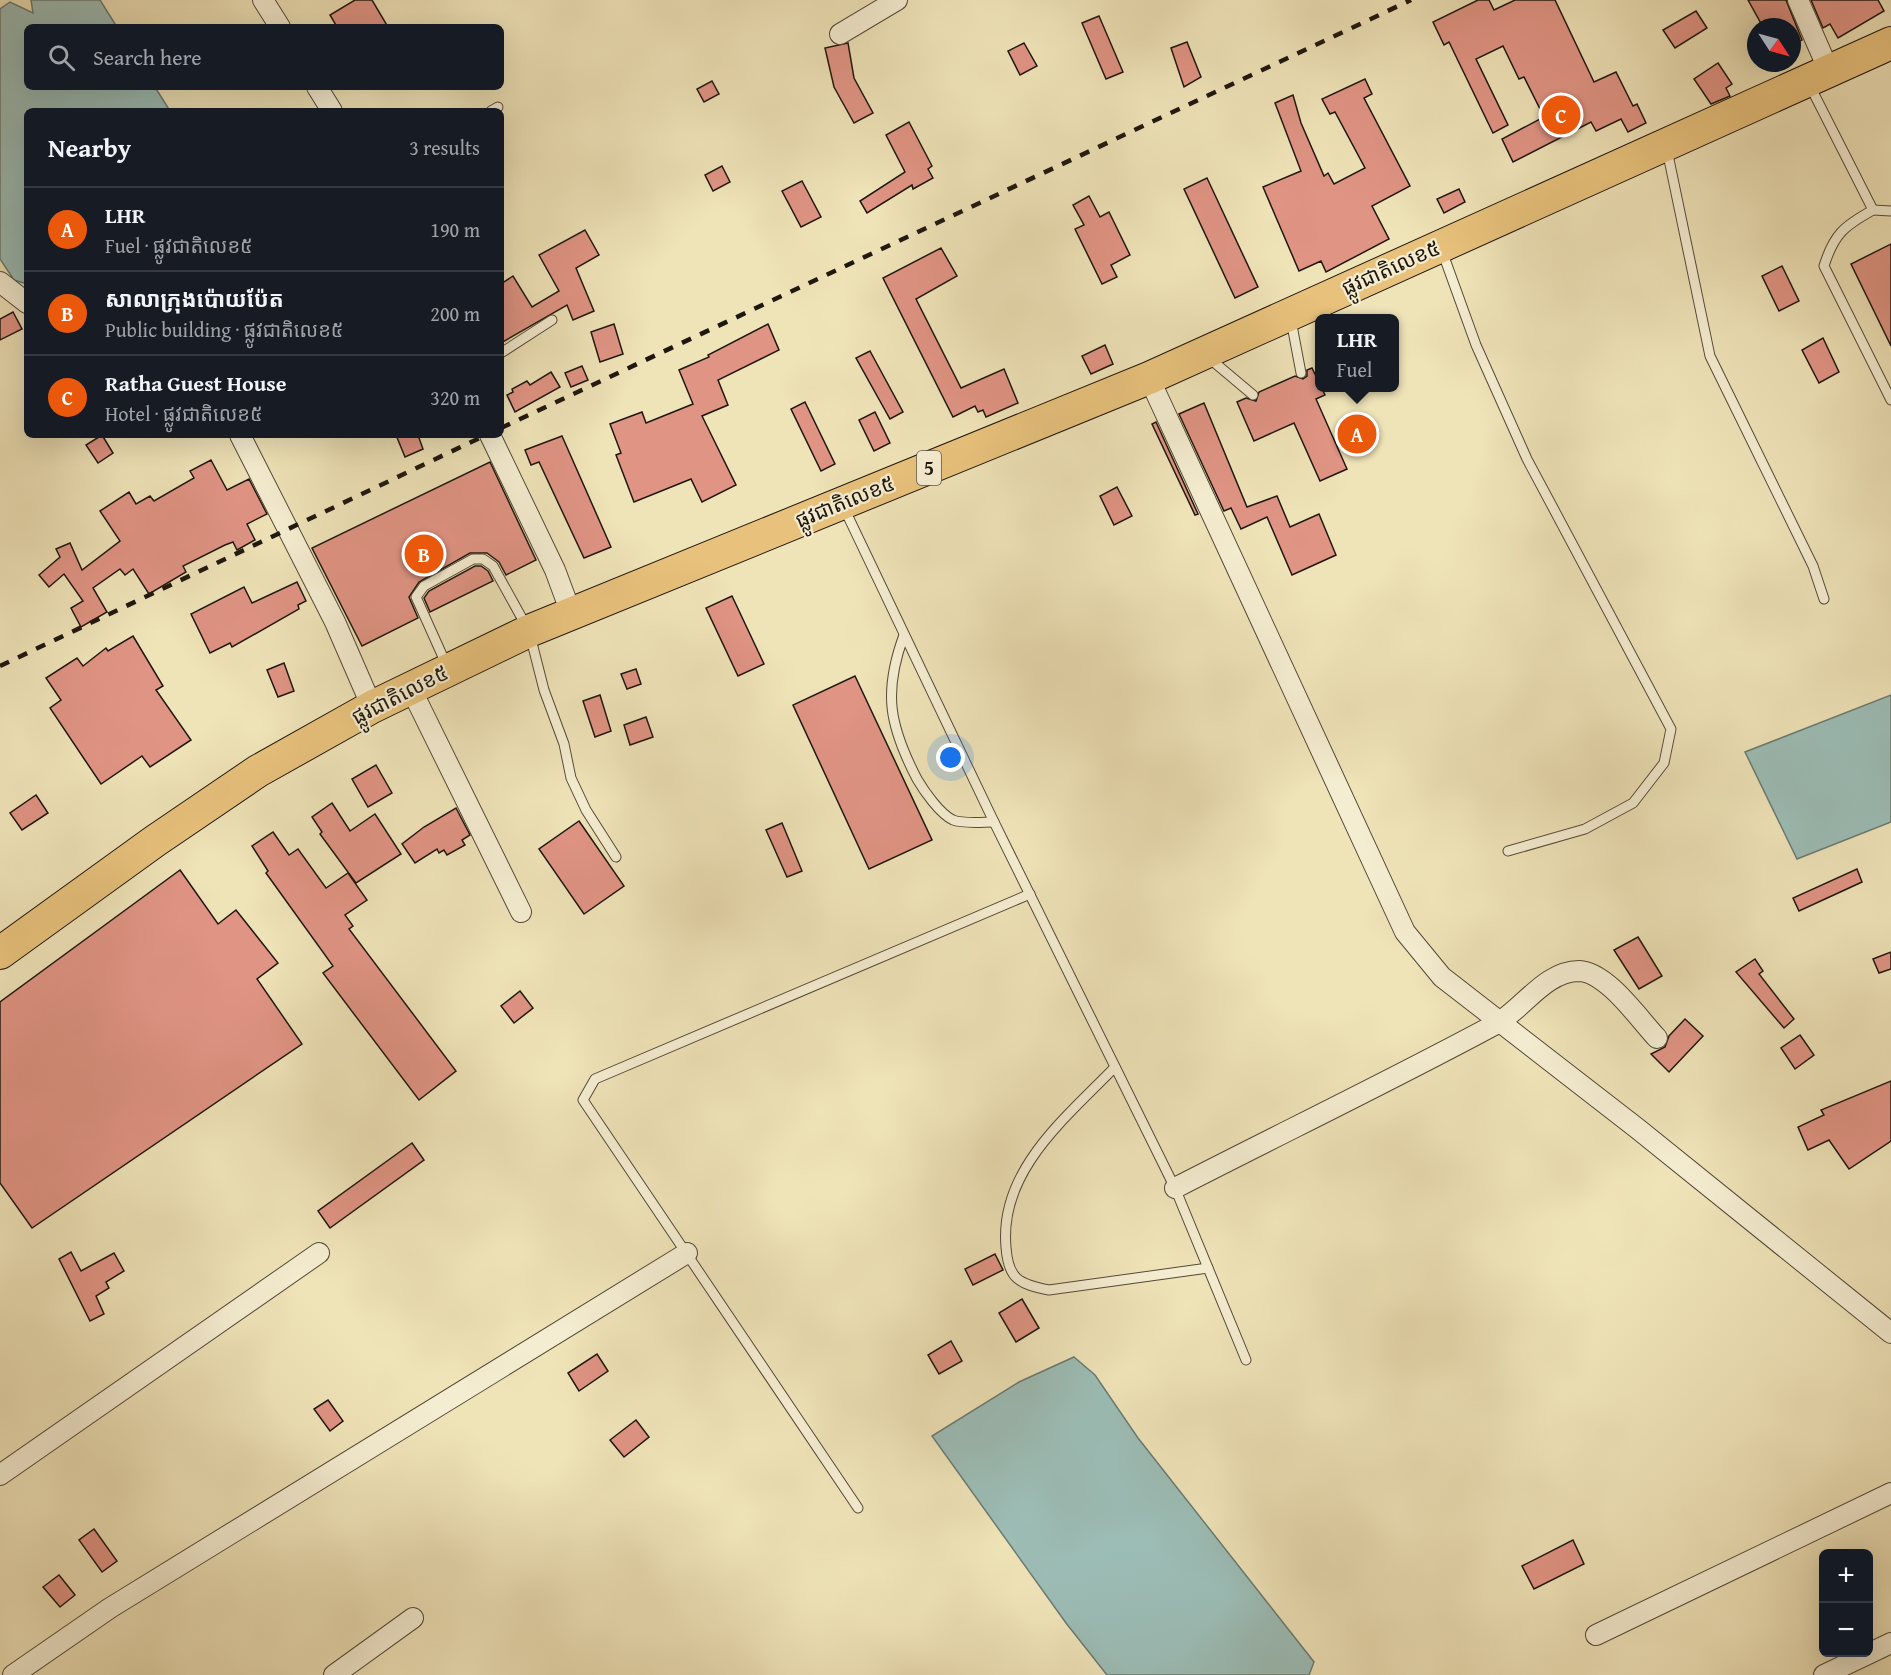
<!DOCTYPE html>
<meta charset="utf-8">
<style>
body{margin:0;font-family:"Gentium Book Plus","Noto Sans Khmer",serif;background:#20242c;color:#f1f3f6}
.controls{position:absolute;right:18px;bottom:18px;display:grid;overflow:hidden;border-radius:9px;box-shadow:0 6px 24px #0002}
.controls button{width:54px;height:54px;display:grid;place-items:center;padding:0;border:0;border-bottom:2px solid #363941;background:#171b24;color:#f1f3f6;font:30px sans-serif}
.compass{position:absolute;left:1747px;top:18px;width:54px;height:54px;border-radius:50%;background:#171b24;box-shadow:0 6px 24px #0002;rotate:126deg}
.you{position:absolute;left:951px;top:758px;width:21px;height:21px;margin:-15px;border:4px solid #fff;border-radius:50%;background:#1a73e8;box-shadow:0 0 0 9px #1a73e833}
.badge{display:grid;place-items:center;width:39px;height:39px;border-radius:50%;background:#ea580c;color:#fff;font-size:20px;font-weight:700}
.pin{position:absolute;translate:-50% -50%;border:3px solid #fff;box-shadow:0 2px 6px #0006}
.popup{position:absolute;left:1315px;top:314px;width:84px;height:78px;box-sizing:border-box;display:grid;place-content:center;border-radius:9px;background:#171b24;filter:drop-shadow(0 2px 4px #0005);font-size:20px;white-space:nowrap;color:#9ea1a6}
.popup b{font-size:22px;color:#f1f3f6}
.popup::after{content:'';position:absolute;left:50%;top:100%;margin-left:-12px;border:12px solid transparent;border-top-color:#171b24}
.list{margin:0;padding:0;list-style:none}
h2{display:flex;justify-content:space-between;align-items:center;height:78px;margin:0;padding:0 24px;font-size:26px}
h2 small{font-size:20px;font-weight:400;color:#9ea1a6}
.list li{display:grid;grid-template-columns:39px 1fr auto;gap:18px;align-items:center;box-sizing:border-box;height:84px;padding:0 24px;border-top:2px solid #363941}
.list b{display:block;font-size:22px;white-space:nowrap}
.list p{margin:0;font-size:20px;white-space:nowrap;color:#9ea1a6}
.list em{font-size:20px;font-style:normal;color:#9ea1a6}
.icon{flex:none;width:33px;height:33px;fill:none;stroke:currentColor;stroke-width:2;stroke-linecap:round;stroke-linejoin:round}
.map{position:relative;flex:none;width:1891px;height:1675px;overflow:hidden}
.search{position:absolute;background:#171b24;box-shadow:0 6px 24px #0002;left:24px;top:24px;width:480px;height:66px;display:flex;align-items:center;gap:15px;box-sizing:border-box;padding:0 21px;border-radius:9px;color:#9ea1a6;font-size:22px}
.panel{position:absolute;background:#171b24;box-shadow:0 6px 24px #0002;left:24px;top:108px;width:480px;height:330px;border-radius:9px}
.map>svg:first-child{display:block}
.water{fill:#9cbdb6;stroke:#6a7b73;stroke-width:1.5}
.building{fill:#e09484;stroke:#1f170e;stroke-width:1.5}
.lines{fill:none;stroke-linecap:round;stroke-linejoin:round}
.service-casing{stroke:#534a38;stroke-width:11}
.minor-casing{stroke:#534a38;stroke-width:22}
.trunk-casing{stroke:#1f170e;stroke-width:34}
.service{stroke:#f5edd1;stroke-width:9}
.minor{stroke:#f5edd1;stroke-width:20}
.trunk{stroke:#e8c27c;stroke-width:32}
.rail{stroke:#1f170e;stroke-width:4.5;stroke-dasharray:10 10;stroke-linecap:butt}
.labels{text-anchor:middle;stroke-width:4.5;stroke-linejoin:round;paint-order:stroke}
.shield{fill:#f5edd1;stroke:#5f5748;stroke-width:1.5}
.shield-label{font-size:20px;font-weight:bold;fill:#1f170e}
.street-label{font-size:21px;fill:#1f170e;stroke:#f5edd1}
</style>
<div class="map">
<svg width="1891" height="1675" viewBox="0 0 1891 1675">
<rect width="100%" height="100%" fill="#efe3b8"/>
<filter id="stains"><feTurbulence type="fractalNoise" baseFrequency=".00333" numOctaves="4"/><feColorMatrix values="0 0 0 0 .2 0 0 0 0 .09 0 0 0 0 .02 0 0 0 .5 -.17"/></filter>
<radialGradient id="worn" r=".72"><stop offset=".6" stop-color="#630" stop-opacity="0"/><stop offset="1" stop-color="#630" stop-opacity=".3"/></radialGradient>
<g class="water">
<path d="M31,0H100L117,27H27V87H155L170,111H27V284L14,280L0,259V9L10,2L33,13Z"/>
<path d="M1891,695V822L1797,859L1745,752Z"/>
<path d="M1074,1357L1095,1375L1138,1438L1314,1662L1309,1675H1107L1066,1623L932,1436L1019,1382Z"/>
</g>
<g class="building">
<path d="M355,0H372L388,27H337L330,15Z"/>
<path d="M1478,0H1489L1494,10L1515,0H1555L1594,82L1616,72L1633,106L1637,104L1646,123L1628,132L1621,119L1596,131L1591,122L1513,162L1502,139L1544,117L1524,77L1519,79L1503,46L1476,59L1508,125L1493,133L1449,42L1444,45L1433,22Z"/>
<path d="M1748,0H1786L1802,40L1792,46V27H1763Z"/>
<path d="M1811,0H1878L1884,11L1838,38L1830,24L1823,28Z"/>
<path d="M1696,11L1707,28L1675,48L1663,30Z"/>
<path d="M1099,16L1123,72L1106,79L1082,23Z"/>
<path d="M1187,42L1201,77L1184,87L1171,48Z"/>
<path d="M848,43L854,78L873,113L854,123L834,87L825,48Z"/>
<path d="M1024,43L1037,66L1020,75L1008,51Z"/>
<path d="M1718,63L1732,84L1726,88L1730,96L1711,104L1694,79Z"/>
<path d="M1365,79L1372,94L1364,98L1410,186L1372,206L1389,239L1326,272L1321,261L1299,271L1263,187L1301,171L1275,103L1293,95L1301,123L1324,176L1328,173L1334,184L1365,168L1335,112L1330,114L1322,99Z"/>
<path d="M712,81L719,94L704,102L697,89Z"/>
<path d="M909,122L932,166L928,169L933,178L913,189L912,185L867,213L860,201L905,172L886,135Z"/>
<path d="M722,166L730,182L713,191L705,175Z"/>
<path d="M1207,178L1258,287L1235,298L1184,189Z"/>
<path d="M802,181L821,217L801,227L782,191Z"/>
<path d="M1459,189L1465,202L1444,213L1437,199Z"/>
<path d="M1089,196L1100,217L1109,212L1130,255L1111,265L1117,277L1102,284L1075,229L1084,225L1073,205Z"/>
<path d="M585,230L599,255L576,268L594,311L573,320L567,305L501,343V284L513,276L532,307L559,291L539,255Z"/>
<path d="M1891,244V346L1851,264Z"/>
<path d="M941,248L957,276L916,299L961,388L1004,369L1018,403L986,417L983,410L978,412L975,406L953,417L883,278Z"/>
<path d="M1782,266L1799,301L1779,311L1762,276Z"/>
<path d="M13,312L22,329L0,340V319Z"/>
<path d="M614,324L623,354L600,362L591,332Z"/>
<path d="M768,324L779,350L718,380L728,405L702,416L736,485L702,502L691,479L634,502L616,455L621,453L610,424L642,412L646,423L693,404L679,370L709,357L708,355Z"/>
<path d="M1823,338L1839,372L1819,383L1802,350Z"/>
<path d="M1105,345L1113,364L1091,374L1082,356Z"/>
<path d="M870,351L903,412L890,419L856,358Z"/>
<path d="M582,366L588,380L571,387L565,373Z"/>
<path d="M1312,368L1325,395L1316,399L1347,469L1320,481L1294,423L1254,441L1237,402L1246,398L1256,401L1259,392L1295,376L1303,379L1307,376V370Z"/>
<path d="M551,372L560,387L515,412L507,395L513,392L512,389L527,381L530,385Z"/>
<path d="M805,402L835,464L821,471L791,409Z"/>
<path d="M1204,403L1247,507L1277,496L1290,527L1319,514L1336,555L1292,575L1267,517L1241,529L1231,508L1224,511L1179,414Z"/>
<path d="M875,412L890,443L874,451L859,420Z"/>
<path d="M1156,422L1198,514L1195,515L1152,424Z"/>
<path d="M102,435L113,453L98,463L86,445Z"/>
<path d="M396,435H418L423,449L405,457Z"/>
<path d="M562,436L611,547L584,558L539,462L531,465L525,450Z"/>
<path d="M211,460L227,490L249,479L267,514L247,524L255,540L237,550L233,542L225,545L183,566L186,572L149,594L133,569L125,575L120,569L93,588L107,612L81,627L71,608L83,601L64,574L49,587L39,575L60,557L56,549L70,543L82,570L120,541L100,511L129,492L136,504L150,496L154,501L194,478L190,471Z"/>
<path d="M490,462L536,560L506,575L499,562L487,553H470L419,582L409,597L418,618L362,646L312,548Z"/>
<path d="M1117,487L1132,516L1114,525L1100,496Z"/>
<path d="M475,566H481L488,571L493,581L430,612L424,598L429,591Z"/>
<path d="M297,582L306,601L298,605L299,609L232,647L230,643L210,653L191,614L244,587L252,603Z"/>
<path d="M732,596L764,664L738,676L706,608Z"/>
<path d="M133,636L163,686L156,690L191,740L150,767L142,756L101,784L50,708L61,700L46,678L77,658L83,666L106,648L108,651Z"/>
<path d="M284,663L294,691L278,697L267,670Z"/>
<path d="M636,669L641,684L627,689L621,674Z"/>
<path d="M855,676L932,840L869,869L793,705Z"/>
<path d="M600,695L611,731L595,737L583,701Z"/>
<path d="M646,717L653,737L630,745L624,725Z"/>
<path d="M376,765L392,793L368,807L352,779Z"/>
<path d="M36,795L48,813L22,830L10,813Z"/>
<path d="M332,803L350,831L375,814L401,854L356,883L320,834L322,832L312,817Z"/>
<path d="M456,808L470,835L462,840L465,845L447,855L444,850L439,853L437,849L415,863L402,844L424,827Z"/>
<path d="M579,821L624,886L584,914L539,849Z"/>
<path d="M782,823L802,871L787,877L766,830Z"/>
<path d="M273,832L289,855L298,849L326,888L348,873L367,900L345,915L353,926L349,929L456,1071L419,1100L323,973L333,966L266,873L268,871L252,846Z"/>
<path d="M1857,869L1862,882L1799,911L1793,898Z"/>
<path d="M180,870L218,924L236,910L278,963L257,979L302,1044L32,1228L0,1183V1002Z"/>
<path d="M1638,937L1662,976L1639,989L1614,950Z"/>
<path d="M1891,952V969L1879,973L1873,959Z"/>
<path d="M1755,959L1763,971L1759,974L1794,1019L1784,1028L1736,972Z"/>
<path d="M520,991L533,1008L514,1023L501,1006Z"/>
<path d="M1685,1019L1703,1036L1669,1072L1651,1054L1665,1047L1669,1036Z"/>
<path d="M1800,1035L1814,1055L1795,1069L1781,1048Z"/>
<path d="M1891,1081V1141L1849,1169L1829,1140L1808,1150L1798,1127L1824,1115L1821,1110Z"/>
<path d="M412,1143L424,1160L330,1228L318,1211Z"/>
<path d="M71,1252L81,1271L114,1253L124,1271L106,1282L109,1288L96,1296L104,1314L90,1321L59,1259Z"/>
<path d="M995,1254L1003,1270L973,1285L965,1269Z"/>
<path d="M1022,1299L1039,1328L1016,1342L999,1313Z"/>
<path d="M951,1341L962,1361L939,1374L928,1355Z"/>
<path d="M597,1354L608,1371L579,1391L568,1373Z"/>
<path d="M328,1400L343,1421L330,1431L314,1409Z"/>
<path d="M636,1420L649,1437L624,1457L610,1440Z"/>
<path d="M94,1529L117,1561L102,1572L79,1540Z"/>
<path d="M1573,1540L1584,1564L1534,1589L1522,1566Z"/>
<path d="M59,1575L75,1595L60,1607L43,1587Z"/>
</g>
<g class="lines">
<g class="service-casing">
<g id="service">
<path d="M1810,86L1873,210C1844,226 1834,234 1824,266L1891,400"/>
<path d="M491,111L498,107"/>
<path d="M1667,150L1710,356L1813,566L1824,599"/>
<path d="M1873,210L1891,211"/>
<path d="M1442,251L1476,345L1527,459L1671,729L1664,763L1633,803L1585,829L1508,851"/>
<path d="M1291,320L1301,373"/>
<path d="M501,353L552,320"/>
<path d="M1209,358L1253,395"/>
<path d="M844,508L994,822L1175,1188L1246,1360"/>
<path d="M904,635C883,692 889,725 917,779C924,791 940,814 953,820C963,824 983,822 994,822"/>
<path d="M447,666L416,597L424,586L473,559H483L493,566L529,631L544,690L564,744L571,778L586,810L616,857"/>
<path d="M1115,1067C1067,1117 999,1170 1006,1247C1008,1279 1019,1284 1049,1290L1208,1268"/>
<path d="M858,1508L583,1100L595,1079L1030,894"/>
</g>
</g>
<g class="minor-casing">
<g id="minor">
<path d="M263,0L280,27"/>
<path d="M1798,0L1829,71"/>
<path d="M840,34L897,0"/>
<path d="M317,87L332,111"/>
<path d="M0,282L27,303"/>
<path d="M1149,378L1405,932L1442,977L1638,1129L1891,1333"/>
<path d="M240,435L335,622L372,707"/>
<path d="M490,435L555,570L571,613"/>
<path d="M411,689L521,912"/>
<path d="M1175,1188C1282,1133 1390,1081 1496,1024C1523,1009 1545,971 1579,971C1607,972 1639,1019 1657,1038"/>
<path d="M0,1475L319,1253"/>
<path d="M1596,1635L1891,1493"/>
<path d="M13,1675L110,1608L687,1253"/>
<path d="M334,1675L413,1618"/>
<path d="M1824,1675L1891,1643"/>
</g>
</g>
<g class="trunk-casing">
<path id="trunk" d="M0,953L155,841L258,771L372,707L529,631L1149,378L1891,43"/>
</g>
<use href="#service" class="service"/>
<use href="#minor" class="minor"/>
<use href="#trunk" class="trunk"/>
<g class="rail">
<path d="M501,428L1411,0"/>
<path d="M0,666L486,435"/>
</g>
</g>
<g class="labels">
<rect class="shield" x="917" y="451" width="24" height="34" rx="4.5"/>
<g class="shield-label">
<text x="929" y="475">5</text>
</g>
<g class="street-label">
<text transform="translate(1391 268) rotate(-24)" y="7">ផ្លូវជាតិលេខ៥</text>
<text transform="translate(845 502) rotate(-22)" y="7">ផ្លូវជាតិលេខ៥</text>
<text transform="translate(400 695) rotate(-27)" y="7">ផ្លូវជាតិលេខ៥</text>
</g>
</g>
<rect width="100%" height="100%" filter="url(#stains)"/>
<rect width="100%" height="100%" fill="url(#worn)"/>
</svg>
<div class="controls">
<button>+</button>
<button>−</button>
</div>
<svg class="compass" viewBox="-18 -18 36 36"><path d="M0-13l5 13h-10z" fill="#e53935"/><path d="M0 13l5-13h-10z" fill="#9ea1a6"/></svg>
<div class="you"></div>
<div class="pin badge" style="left:1357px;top:434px">A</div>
<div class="popup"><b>LHR</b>Fuel</div>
<div class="pin badge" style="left:424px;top:554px">B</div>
<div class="pin badge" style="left:1561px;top:115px">C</div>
<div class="search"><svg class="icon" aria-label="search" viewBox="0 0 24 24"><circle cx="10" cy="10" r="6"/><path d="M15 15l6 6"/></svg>Search here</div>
<section class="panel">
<h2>Nearby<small>3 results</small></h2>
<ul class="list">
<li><span class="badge">A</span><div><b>LHR</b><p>Fuel · ផ្លូវជាតិលេខ៥</p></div><em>190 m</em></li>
<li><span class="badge">B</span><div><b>សាលាក្រុងប៉ោយប៉ែត</b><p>Public building · ផ្លូវជាតិលេខ៥</p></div><em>200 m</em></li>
<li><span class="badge">C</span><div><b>Ratha Guest House</b><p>Hotel · ផ្លូវជាតិលេខ៥</p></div><em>320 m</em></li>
</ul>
</section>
</div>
